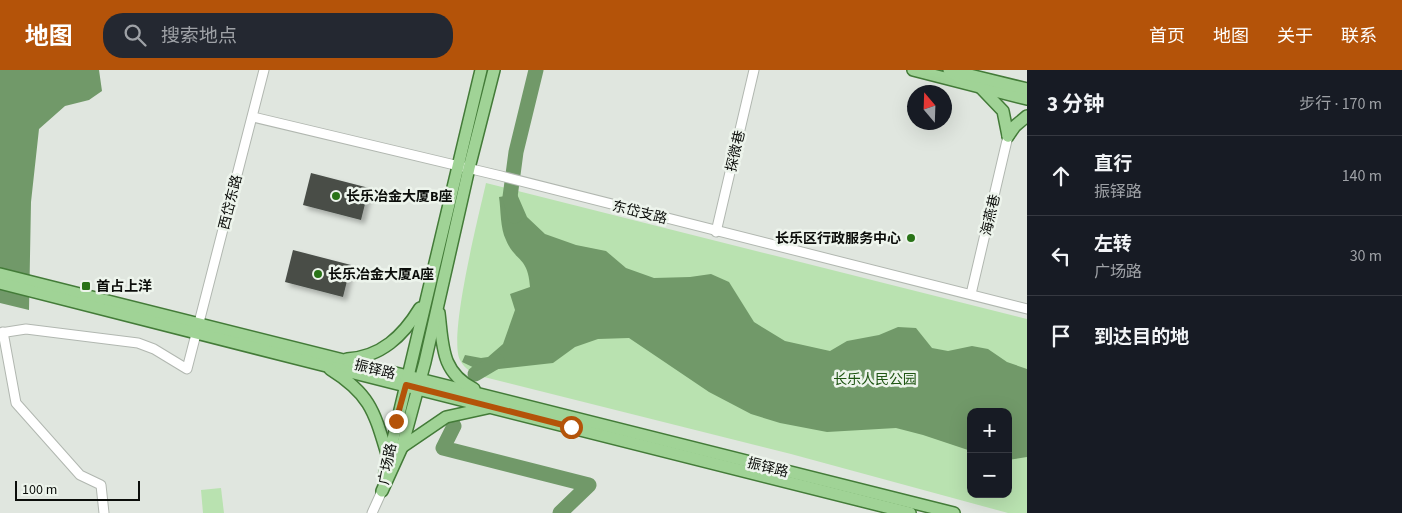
<!DOCTYPE html>
<html lang="zh">
<meta charset="utf-8">
<style>
body{margin:0;font-family:"Source Sans 3","Noto Sans SC",sans-serif;background:#242831;color:#f1f3f6}
.controls{position:absolute;right:15px;bottom:15px;display:grid;overflow:hidden;border-radius:10px;box-shadow:0 5px 20px #0002}
.controls button{width:45px;height:45px;display:grid;place-items:center;padding:0;border:0;border-bottom:1px solid #363941;background:#171b24;color:#f1f3f6;font:25px sans-serif}
.compass{position:absolute;left:907px;top:15px;width:45px;height:45px;border-radius:50%;background:#171b24;box-shadow:0 5px 20px #0002;rotate:341deg}
.scale{position:absolute;left:15px;bottom:12px;width:125px;box-sizing:border-box;padding-left:5px;border:2px solid #0b0d0a;border-top:0;font-size:14px;line-height:18px;white-space:nowrap;color:#0b0d0a;-webkit-text-stroke:4px #edf4ec;paint-order:stroke}
.stop{position:absolute;width:15px;height:15px;margin:-11px;border:4px solid #b45309;border-radius:50%;background:#fff}
.stop.end{background:#b45309;border-color:#fff;box-shadow:0 1px 5px #0008}
.list{margin:0;padding:0;list-style:none}
h2{display:flex;justify-content:space-between;align-items:center;height:65px;margin:0;padding:0 20px;font-size:21px}
h2 small{font-size:16px;font-weight:400;color:#9ea1a6}
.list li{display:grid;grid-template-columns:32px 1fr auto;gap:15px;align-items:center;box-sizing:border-box;height:80px;padding:0 20px;border-top:1px solid #363941}
.list b{display:block;font-size:19px;white-space:nowrap}
.list p{margin:0;font-size:16px;white-space:nowrap;color:#9ea1a6}
.list em{font-size:16px;font-style:normal;color:#9ea1a6}
.icon{flex:none;width:28px;height:28px;fill:none;stroke:currentColor;stroke-width:2;stroke-linecap:round;stroke-linejoin:round}
.map{position:relative;flex:none;width:1027px;height:443px;overflow:hidden}
header{display:flex;align-items:center;gap:30px;box-sizing:border-box;height:70px;padding:0 25px;background:#b45309;color:#fff}
header strong{font-size:24px}
nav{display:flex;gap:28px;margin-inline-start:auto;font-size:18px}
.search{width:350px;height:45px;background:#242831;display:flex;align-items:center;gap:12px;box-sizing:border-box;padding:0 18px;border-radius:20px;color:#9ea1a6;font-size:19px}
main{display:flex}
aside{flex:1;background:#171b24}
.map>svg:first-child{display:block}
.green{fill:#b9e2b0;fill-rule:evenodd}
.water{fill:#719969}
.lines{fill:none;stroke-linecap:round;stroke-linejoin:round}
.river{stroke:#719969;stroke-width:15}
.building{fill:#484d47;filter:url(#shadow)}
.minor-casing{stroke:#b1b7b0;stroke-width:11}
.major-casing{stroke:#437b38;stroke-width:14}
.minor{stroke:#fff;stroke-width:9}
.major{stroke:#a0d396;stroke-width:11}
.route{stroke:#b45309;stroke-width:6}
.poi-dot{fill:#297317;stroke:#edf4ec;stroke-width:2}
.labels{text-anchor:middle;stroke-width:5;stroke-linejoin:round;paint-order:stroke}
.street-label{font-size:14px;fill:#0b0d0a;stroke:#edf4ec}
.poi-label{font-size:14px;font-weight:bold;fill:#0b0d0a;stroke:#edf4ec;text-anchor:start}
.park-label{font-size:14px;fill:#205614;stroke:#edf4ec}
</style>
<header>
<strong>地图</strong>
<div class="search"><svg class="icon" aria-label="search" viewBox="0 0 24 24"><circle cx="10" cy="10" r="6"/><path d="M15 15l6 6"/></svg>搜索地点</div>
<nav><a>首页</a><a>地图</a><a>关于</a><a>联系</a></nav>
</header>
<main>
<div class="map">
<svg width="1027" height="443" viewBox="0 0 1027 443">
<defs>
<filter id="shadow"><feDropShadow dx="4" dy="4" stdDeviation="2.5" flood-color="#0004"/></filter>
</defs>
<rect width="100%" height="100%" fill="#e0e6df"/>
<g class="green">
<path d="M486,113L1027,249V443H1008L791,384L484,307C474,304 465,300 460,290C448,266 479,145 486,113ZM971,342H1008V424H971Z"/>
<path d="M221,418L224,443H203L201,420Z"/>
</g>
<g class="water">
<path d="M0,0H99L102,21L89,30L65,36L39,59L31,132L29,240L0,233Z"/>
<path d="M517,124L527,147L545,164L576,175L606,181L626,198L654,208L690,207L711,204L729,212L754,252L785,271L830,281L847,271L879,265L898,257L916,258L932,278L948,281L972,276L988,279L1007,292L1027,299V387L1008,390V342H971V381L923,365L896,358L827,362L780,353L751,344L709,322L629,268L598,269L575,277L553,293L481,301L462,292L465,285L481,288L488,287L503,274L515,240L510,224L530,217C528,186 515,192 506,170C500,158 501,140 499,127Z"/>
</g>
<g class="lines">
<g class="river">
<path d="M515,146L510,127L516,82L536,0"/>
<path d="M475,304L497,291"/>
<path d="M454,356L443,378L589,415L560,443"/>
</g>
</g>
<g class="building">
<path d="M311,103L369,118L361,150L303,135Z"/>
<path d="M293,180L351,195L343,227L285,212Z"/>
</g>
<g class="lines">
<g class="minor-casing">
<g id="minor">
<path d="M253,47L501,106L1027,239"/>
<path d="M716,162L754,0"/>
<path d="M971,224L1008,66"/>
<path d="M3,262L16,333L80,405L101,415L104,443"/>
<path d="M0,263L26,259L138,273L154,279L187,299L264,0"/>
<path d="M372,443L382,421"/>
</g>
</g>
<g class="major-casing">
<g id="major">
<path d="M913,0L1027,29"/>
<path d="M949,0L1027,19"/>
<path d="M981,18L1003,41L1008,66"/>
<path d="M1008,66L1015,56L1027,46"/>
<path d="M0,204L954,443"/>
<path d="M0,213C303,291 607,366 910,443"/>
<path d="M439,243C443,276 441,302 474,319"/>
<path d="M347,289C381,287 403,266 420,238"/>
<path d="M330,299C370,324 374,341 387,384"/>
<path d="M402,377L446,347L487,338"/>
<path d="M384,407L481,0"/>
<path d="M382,421L402,377L425,292L469,98L494,0"/>
</g>
</g>
<use href="#minor" class="minor"/>
<use href="#major" class="major"/>
</g>
<g class="lines">
<path class="route" d="M396,351L406,315L571,357"/>
</g>
<g class="poi-dot">
<circle cx="336" cy="126" r="5"/>
<circle cx="911" cy="168" r="5"/>
<circle cx="318" cy="204" r="5"/>
<rect x="81" y="211" width="10" height="10" rx="2.5"/>
</g>
<g class="labels">
<g class="street-label">
<text transform="translate(735 81) rotate(-77)" y="5">探微巷</text>
<text transform="translate(230 132) rotate(-76)" y="5">西岱东路</text>
<text transform="translate(640 142) rotate(14)" y="5">东岱支路</text>
<text transform="translate(990 145) rotate(-77)" y="5">海燕巷</text>
<text transform="translate(375 299) rotate(14)" y="5">振铎路</text>
<text transform="translate(387 394) rotate(-79)" y="5">广场路</text>
<text transform="translate(768 397) rotate(14)" y="5">振铎路</text>
</g>
<g class="poi-label">
<text x="346" y="131">长乐冶金大厦B座</text>
<text x="901" y="173" text-anchor="end">长乐区行政服务中心</text>
<text x="328" y="209">长乐冶金大厦A座</text>
<text x="96" y="221">首占上洋</text>
</g>
<g class="park-label">
<text x="875" y="314">长乐人民公园</text>
</g>
</g>
</svg>
<div class="controls">
<button>+</button>
<button>−</button>
</div>
<svg class="compass" viewBox="-18 -18 36 36"><path d="M0-13l5 13h-10z" fill="#e53935"/><path d="M0 13l5-13h-10z" fill="#9ea1a6"/></svg>
<div class="scale">100 m</div>
<div class="stop" style="left:571px;top:357px"></div>
<div class="stop end" style="left:396px;top:351px"></div>
</div>
<aside>
<h2>3 分钟<small>步行 · 170 m</small></h2>
<ul class="list">
<li><svg class="icon" aria-label="ahead" viewBox="0 0 24 24"><path d="M12 20V5M6 11l6-6 6 6"/></svg><div><b>直行</b><p>振铎路</p></div><em>140 m</em></li>
<li><svg class="icon" aria-label="left" viewBox="0 0 24 24"><path d="M17 20v-9H6M10 6l-5 5 5 5"/></svg><div><b>左转</b><p>广场路</p></div><em>30 m</em></li>
<li><svg class="icon" aria-label="arrive" viewBox="0 0 24 24"><path d="M6 21V4h12l-3 4 3 4H6"/></svg><div><b>到达目的地</b></div></li>
</ul>
</aside>
</main>
